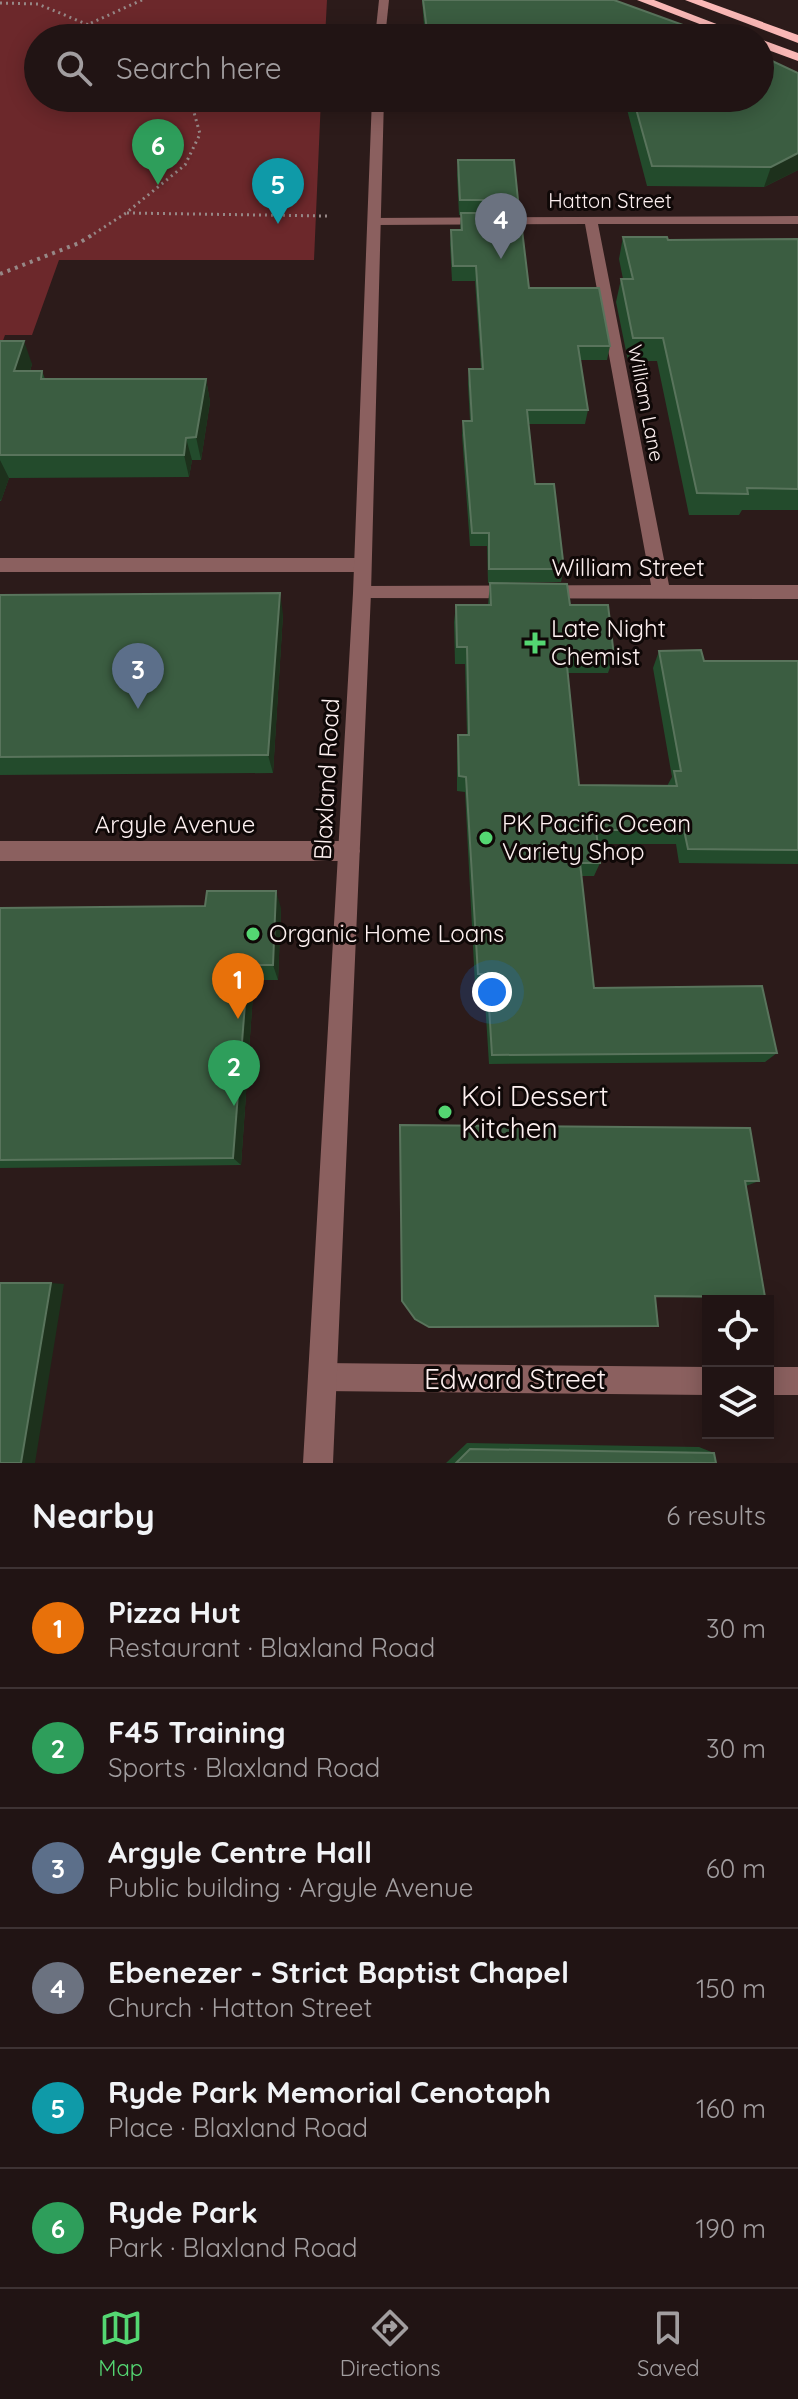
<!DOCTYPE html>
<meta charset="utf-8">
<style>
body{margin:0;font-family:Quicksand,sans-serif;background:#291d1d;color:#f1f3f6}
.controls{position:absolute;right:24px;bottom:24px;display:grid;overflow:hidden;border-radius:0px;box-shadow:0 4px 20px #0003}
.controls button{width:72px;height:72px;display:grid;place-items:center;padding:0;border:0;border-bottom:2px solid #3e3334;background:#211414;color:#f1f3f6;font:40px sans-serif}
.you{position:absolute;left:492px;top:992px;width:28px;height:28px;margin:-20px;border:6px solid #fff;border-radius:50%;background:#1a73e8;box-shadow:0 0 0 12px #1a73e833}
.badge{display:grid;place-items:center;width:52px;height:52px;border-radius:50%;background:#54d672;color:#fff;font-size:26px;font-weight:700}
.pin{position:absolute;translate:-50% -66px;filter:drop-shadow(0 2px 4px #0008)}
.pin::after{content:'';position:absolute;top:42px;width:28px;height:24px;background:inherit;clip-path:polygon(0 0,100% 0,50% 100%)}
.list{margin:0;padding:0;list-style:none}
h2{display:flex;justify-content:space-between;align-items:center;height:104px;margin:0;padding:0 32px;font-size:34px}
h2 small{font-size:26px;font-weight:400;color:#a29ea0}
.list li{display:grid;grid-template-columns:52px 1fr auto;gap:24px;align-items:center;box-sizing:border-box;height:120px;padding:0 32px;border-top:2px solid #3e3334}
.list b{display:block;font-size:30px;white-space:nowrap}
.list p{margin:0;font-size:26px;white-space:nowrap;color:#a29ea0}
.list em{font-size:26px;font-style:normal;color:#a29ea0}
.icon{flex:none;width:44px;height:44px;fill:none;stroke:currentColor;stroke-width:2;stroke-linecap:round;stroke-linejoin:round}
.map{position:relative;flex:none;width:798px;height:1463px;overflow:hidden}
.search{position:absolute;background:#211414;box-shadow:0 4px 20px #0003;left:24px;right:24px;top:24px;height:88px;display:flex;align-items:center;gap:20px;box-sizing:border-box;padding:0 28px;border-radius:44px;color:#a29ea0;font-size:30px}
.sheet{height:824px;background:#211414}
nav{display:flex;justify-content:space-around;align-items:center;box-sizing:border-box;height:112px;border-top:2px solid #3e3334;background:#211414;font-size:22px;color:#a29ea0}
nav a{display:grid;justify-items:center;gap:4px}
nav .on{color:#54d672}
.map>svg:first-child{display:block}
.green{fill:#6c282b}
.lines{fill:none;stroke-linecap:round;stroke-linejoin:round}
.path-far1{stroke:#978887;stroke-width:3;stroke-dasharray:2 4;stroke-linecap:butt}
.path{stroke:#978887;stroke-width:4;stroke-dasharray:3 5;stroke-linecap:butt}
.service{fill:#8b605f;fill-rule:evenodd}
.minor{fill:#8b605f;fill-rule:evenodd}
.tertiary{fill:#8b605f;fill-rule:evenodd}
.trunk{fill:#fab8b6;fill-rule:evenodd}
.wall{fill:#234b2c}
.shaded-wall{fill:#1d311c}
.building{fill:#3b5d41;stroke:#59745c;stroke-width:2}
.poi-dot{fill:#54d672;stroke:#0f0807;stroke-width:3}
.labels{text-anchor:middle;stroke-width:6;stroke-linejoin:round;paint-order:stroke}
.far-street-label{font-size:20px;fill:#fdf0f0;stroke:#0f0807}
.street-label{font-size:24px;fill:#fdf0f0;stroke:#0f0807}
.poi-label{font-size:24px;fill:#fdf0f0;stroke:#0f0807;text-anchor:start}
.near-poi-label{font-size:28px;fill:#fdf0f0;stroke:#0f0807;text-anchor:start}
.near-street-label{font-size:28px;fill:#fdf0f0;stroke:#0f0807}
</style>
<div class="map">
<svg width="798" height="1463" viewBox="0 0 798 1463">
<rect width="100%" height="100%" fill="#2c1b1a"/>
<path class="green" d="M0,0H327L325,38H38V98H321L314,260H59L32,335H5L0,349Z"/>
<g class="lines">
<g class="path-far1">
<path d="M0,3L38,4L120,38"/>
<path d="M91,23L142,0"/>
<path d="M127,213L327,216"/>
<path d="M89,237L126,213L185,165L200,134L190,98"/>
</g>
<path class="path" d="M0,274L79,243L92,235"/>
<path class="service" d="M0,558H362L371,565L362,572H0Z"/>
<g class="minor">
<path d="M798,216V224H598L669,585H798V599L356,598L353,593L356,588L362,586L651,585L585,224L375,225L370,224V218Z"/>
<path d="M0,841H349L357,844L360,851L357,858L349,861H0Z"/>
<path d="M322,1363L708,1367V1395L322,1391L312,1387L308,1377L312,1367Z"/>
<rect x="768" y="1367" width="30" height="28"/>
</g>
<g class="tertiary">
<path d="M379,0H389L385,38H375Z"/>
<path d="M372,98H384L371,593L333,1463H303L353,593Z"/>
</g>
<g class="trunk">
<path d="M637,0H654L753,38H736Z"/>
<path d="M685,0H702L798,35V43Z"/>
<path d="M760,39L798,53V61L760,47Z"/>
</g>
</g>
<g class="wall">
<path d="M422,0H423L701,38H425Z"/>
<path d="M624,98H760L798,170L764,187L647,186Z"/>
<path d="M458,160L518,200L517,213L529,288L610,346L607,360H580L588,410L585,424H529L535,484L564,569L561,582L488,583L487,546H470L462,435L463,421H470L468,384L469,369H481L475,281H452L450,244L451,230H460L461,215H459L457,175Z"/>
<path d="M623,237L668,240L798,239V510H742L739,515H689L657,361H628L616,302L621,279H623L619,259Z"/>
<path d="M0,341L32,364L30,371H42L45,379H206L210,402L201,460H192L189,477L9,478L1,501H0Z"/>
<path d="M490,583L570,605L614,656L608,673H568L579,785L667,786L672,777L653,668L659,651L704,661H798V864L679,863L676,844H598L600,863L594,876H581L594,988L777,1053L765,1062L489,1064L484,985H475L465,792L457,791V751L458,735H467L465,664H455L454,622L456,605H488Z"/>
<path d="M0,595L283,614L273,773L0,775Z"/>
<path d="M0,908H281L278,980H254L241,1165L0,1168Z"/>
<path d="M400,1125L759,1181L746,1186L765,1297L749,1298L655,1297L427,1326L415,1319L402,1302Z"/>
<path d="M467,1443L699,1447L714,1453L716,1463H446Z"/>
</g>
<g class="shaded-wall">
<path d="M798,153V170L764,187L771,167Z"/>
<path d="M24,341L32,364L23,394L14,371Z"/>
<path d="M206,379L210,402L201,460L196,437Z"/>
<path d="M186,438L192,460L189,477L184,455Z"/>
<path d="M0,460L9,478L1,501L0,499Z"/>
<path d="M280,593L283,614L273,773L268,755Z"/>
<path d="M276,891L281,908L278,980L273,965Z"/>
<path d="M248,965L254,980L241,1165L233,1158Z"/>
<path d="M51,1283L64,1284L35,1463H21Z"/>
</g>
<g class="building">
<path d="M423,0H614L697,30L701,38H428Z"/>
<path d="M770,60L798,73V153L771,167L652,166L633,98H760V64Z"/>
<path d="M458,160H514L518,200H460Z"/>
<path d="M461,213H520L529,288H599L610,346H578L588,410H527L535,484H554L564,569H489V533H472L463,421H472L469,369H483L476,266H453L451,230H462Z"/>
<path d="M623,237H667L668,240L798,239V489L747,488L748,494L697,493L663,338H633L621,279H633Z"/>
<path d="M0,341H24L14,371H42L41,379H206L196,437L186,438L184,455H0Z"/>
<path d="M490,583L567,584L570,605H608L614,656H566L579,785L677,786L674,771H681L659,651L701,650L704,661H798V850L688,849L684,830H596L600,863H580L594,988L762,986L777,1053L492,1055L487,974H478L466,777L459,776L458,735H469L467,647H457L456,605H491Z"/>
<path d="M280,593L268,755L0,757V595Z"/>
<path d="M207,891H276L273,965H248L233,1158L0,1160V908L205,906Z"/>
<path d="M400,1125L750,1128L759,1181H745L765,1297L655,1296L658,1326L429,1327L415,1319L402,1301Z"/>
<path d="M0,1283H51L21,1463H0Z"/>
<path d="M470,1449L714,1453L716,1463H456Z"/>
</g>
<g class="poi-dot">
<path d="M531 631h8v8h8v8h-8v8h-8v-8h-8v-8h8z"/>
<circle cx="486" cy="838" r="8"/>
<circle cx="253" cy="934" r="8"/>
<circle cx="445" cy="1112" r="8"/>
</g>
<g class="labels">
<g class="far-street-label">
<text x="610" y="208">Hatton Street</text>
<text transform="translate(646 403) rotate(79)" y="7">William Lane</text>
</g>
<g class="street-label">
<text x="628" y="576">William Street</text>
<text transform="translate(327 779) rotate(-87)" y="8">Blaxland Road</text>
<text x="175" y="833">Argyle Avenue</text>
</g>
<g class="poi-label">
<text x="551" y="637">Late Night<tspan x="551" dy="28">Chemist</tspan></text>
<text x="502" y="832">PK Pacific Ocean<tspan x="502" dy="28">Variety Shop</tspan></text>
<text x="269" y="942">Organic Home Loans</text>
</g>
<g class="near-poi-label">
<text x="461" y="1106">Koi Dessert<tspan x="461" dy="32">Kitchen</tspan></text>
</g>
<g class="near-street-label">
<text x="515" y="1389">Edward Street</text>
</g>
</g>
</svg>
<div class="controls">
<button><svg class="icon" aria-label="locate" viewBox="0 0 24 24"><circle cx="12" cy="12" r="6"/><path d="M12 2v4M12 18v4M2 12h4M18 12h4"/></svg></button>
<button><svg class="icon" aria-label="layers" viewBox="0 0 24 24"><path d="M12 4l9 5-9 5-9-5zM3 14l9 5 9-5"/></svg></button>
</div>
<div class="you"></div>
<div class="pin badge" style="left:238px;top:1019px;background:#e8710a">1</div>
<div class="pin badge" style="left:234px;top:1106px;background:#2e9e5b">2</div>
<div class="pin badge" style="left:138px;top:709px;background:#5c6f8a">3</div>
<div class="pin badge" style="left:501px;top:259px;background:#6b7280">4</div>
<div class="pin badge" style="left:278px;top:224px;background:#0f9aa8">5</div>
<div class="pin badge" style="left:158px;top:185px;background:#2e9e5b">6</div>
<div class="search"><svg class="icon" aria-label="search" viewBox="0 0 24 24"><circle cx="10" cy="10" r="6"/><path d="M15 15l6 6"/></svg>Search here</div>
</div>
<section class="sheet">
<h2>Nearby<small>6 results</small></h2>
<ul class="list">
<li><span class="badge" style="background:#e8710a">1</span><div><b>Pizza Hut</b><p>Restaurant · Blaxland Road</p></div><em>30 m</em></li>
<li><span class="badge" style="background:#2e9e5b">2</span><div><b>F45 Training</b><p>Sports · Blaxland Road</p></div><em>30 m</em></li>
<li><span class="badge" style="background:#5c6f8a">3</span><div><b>Argyle Centre Hall</b><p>Public building · Argyle Avenue</p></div><em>60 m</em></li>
<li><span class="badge" style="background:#6b7280">4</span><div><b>Ebenezer - Strict Baptist Chapel</b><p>Church · Hatton Street</p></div><em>150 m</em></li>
<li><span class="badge" style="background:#0f9aa8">5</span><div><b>Ryde Park Memorial Cenotaph</b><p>Place · Blaxland Road</p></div><em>160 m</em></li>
<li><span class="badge" style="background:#2e9e5b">6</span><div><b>Ryde Park</b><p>Park · Blaxland Road</p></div><em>190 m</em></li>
</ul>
</section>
<nav>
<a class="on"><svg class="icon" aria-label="map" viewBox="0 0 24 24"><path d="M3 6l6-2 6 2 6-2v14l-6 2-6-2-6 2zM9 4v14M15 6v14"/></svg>Map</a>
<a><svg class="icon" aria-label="directions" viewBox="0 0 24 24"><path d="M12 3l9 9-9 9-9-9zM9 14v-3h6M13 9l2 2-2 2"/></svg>Directions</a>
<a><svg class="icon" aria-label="saved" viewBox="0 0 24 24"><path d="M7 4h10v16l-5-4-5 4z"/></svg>Saved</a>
</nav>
